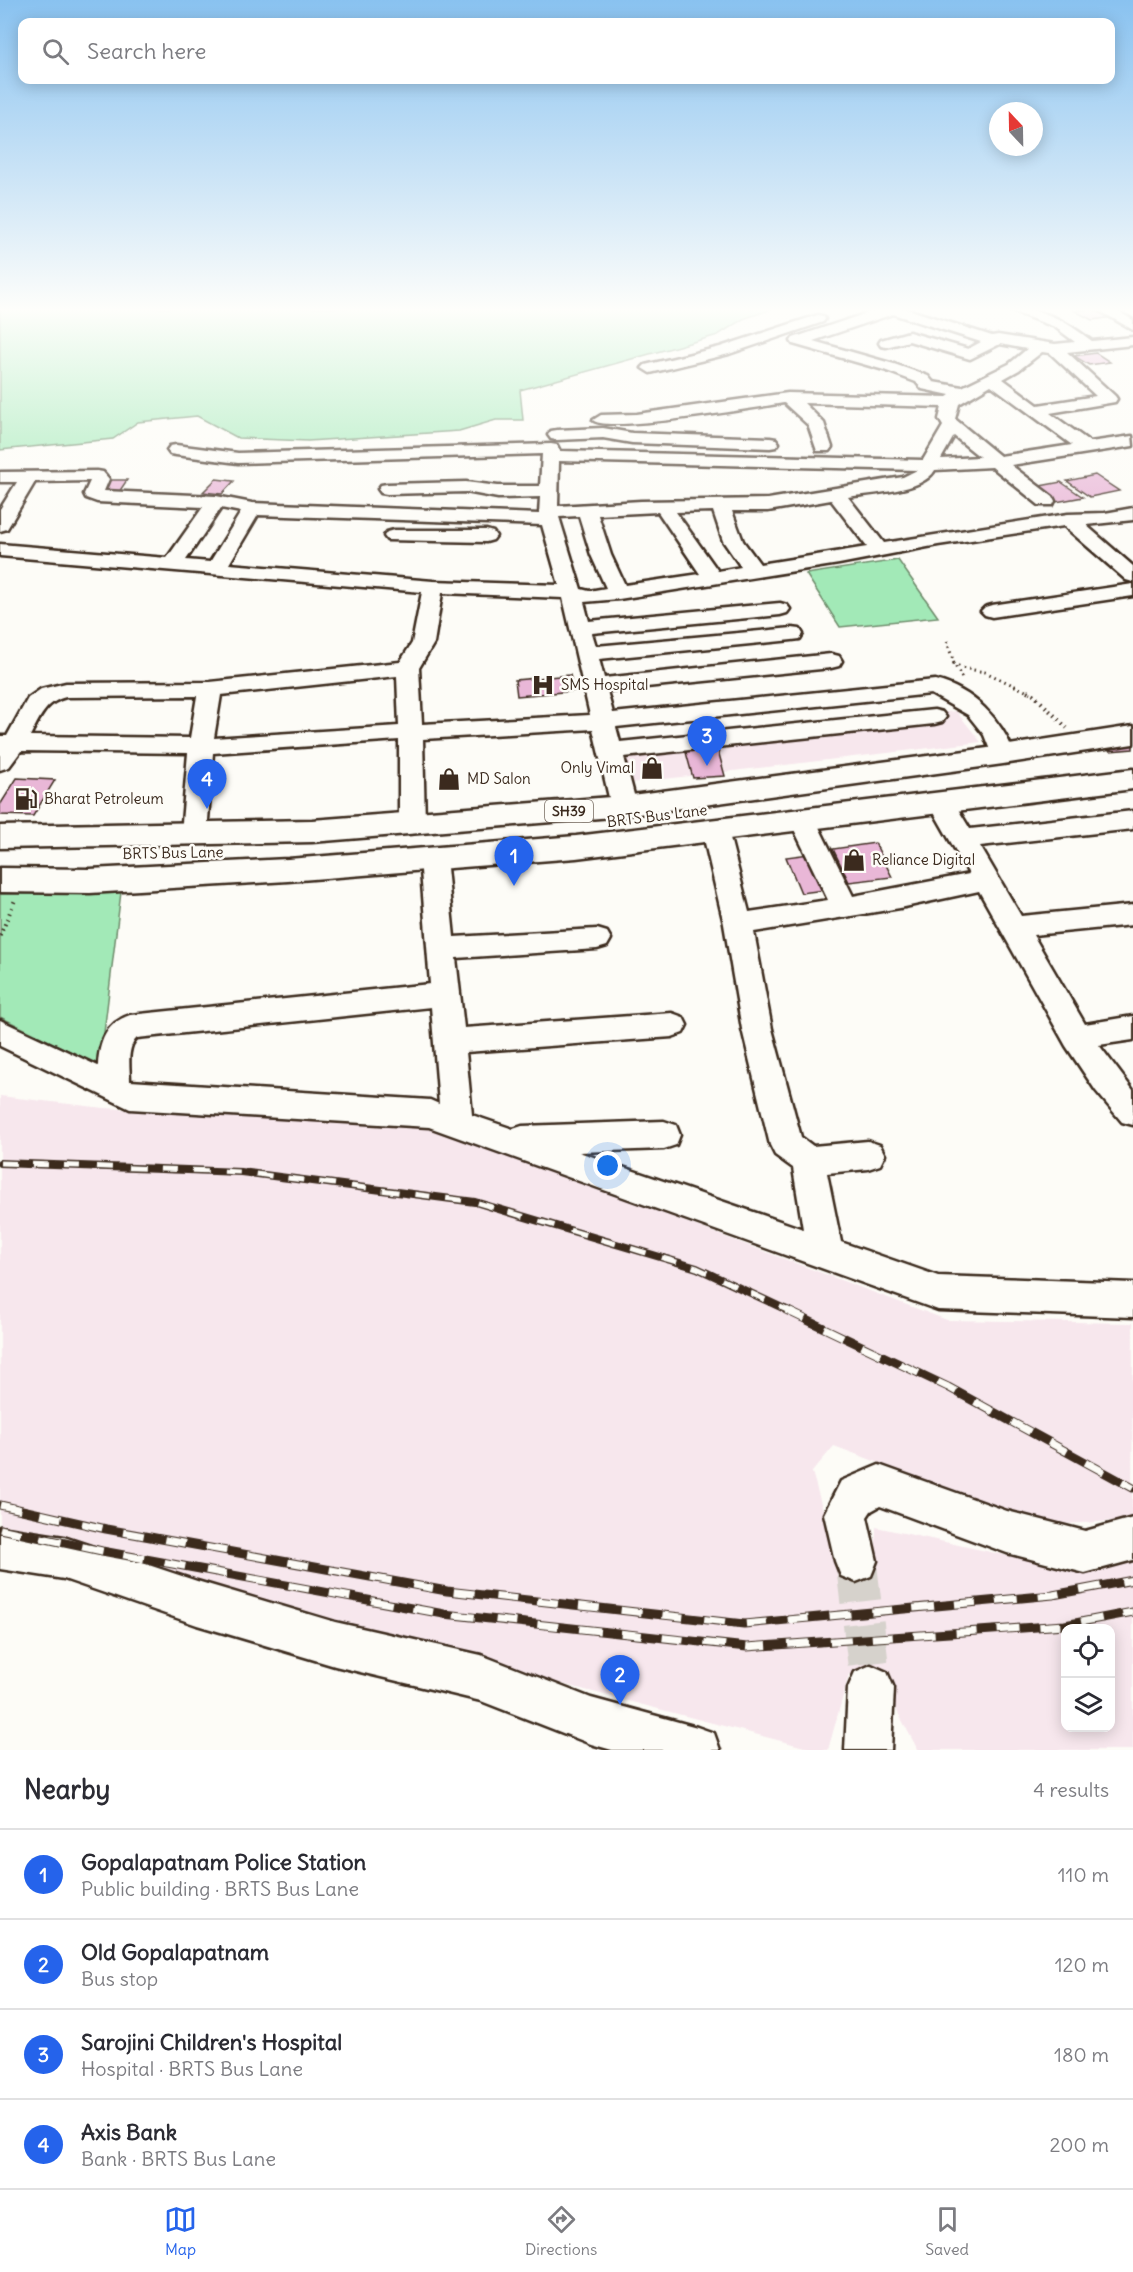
<!DOCTYPE html>
<meta charset="utf-8">
<style>
body{margin:0;font-family:Delius,sans-serif;background:#f2f2f3;color:#2b2b33}
.controls{position:absolute;right:18px;bottom:18px;display:grid;overflow:hidden;border-radius:12px;box-shadow:0 3px 15px #0003}
.controls button{width:54px;height:54px;display:grid;place-items:center;padding:0;border:0;border-bottom:2px solid #e1e1e2;background:#fff;color:#2b2b33;font:30px sans-serif}
.compass{position:absolute;left:989px;top:102px;width:54px;height:54px;border-radius:50%;background:#fff;box-shadow:0 3px 15px #0003;rotate:338deg}
.you{position:absolute;left:608px;top:1166px;width:21px;height:21px;margin:-15px;border:4px solid #fff;border-radius:50%;background:#1a73e8;box-shadow:0 0 0 9px #1a73e833}
.badge{display:grid;place-items:center;width:39px;height:39px;border-radius:50%;background:#2563eb;color:#fff;font-size:20px;font-weight:700}
.pin{position:absolute;translate:-50% -50px;filter:drop-shadow(0 2px 3px #0008)}
.pin::after{content:'';position:absolute;top:32px;width:21px;height:18px;background:inherit;clip-path:polygon(0 0,100% 0,50% 100%)}
.list{margin:0;padding:0;list-style:none}
h2{display:flex;justify-content:space-between;align-items:center;height:78px;margin:0;padding:0 24px;font-size:26px}
h2 small{font-size:20px;font-weight:400;color:#7c7c81}
.list li{display:grid;grid-template-columns:39px 1fr auto;gap:18px;align-items:center;box-sizing:border-box;height:90px;padding:0 24px;border-top:2px solid #e1e1e2}
.list b{display:block;font-size:22px;white-space:nowrap}
.list p{margin:0;font-size:20px;white-space:nowrap;color:#7c7c81}
.list em{font-size:20px;font-style:normal;color:#7c7c81}
.icon{flex:none;width:33px;height:33px;fill:none;stroke:currentColor;stroke-width:2;stroke-linecap:round;stroke-linejoin:round}
.map{position:relative;flex:none;width:1133px;height:1750px;overflow:hidden}
.search{position:absolute;background:#fff;box-shadow:0 3px 15px #0003;left:18px;right:18px;top:18px;height:66px;display:flex;align-items:center;gap:15px;box-sizing:border-box;padding:0 21px;border-radius:12px;color:#7c7c81;font-size:22px}
.sheet{height:438px;background:#fff}
nav{display:flex;justify-content:space-around;align-items:center;box-sizing:border-box;height:84px;border-top:2px solid #e1e1e2;background:#fff;font-size:16px;color:#7c7c81}
nav a{display:grid;justify-items:center;gap:3px}
nav .on{color:#2563eb}
.map>svg:first-child{display:block}
.built{fill:#f7e7ed;fill-rule:evenodd}
.green{fill:#a2e9b7;stroke:#6e8a6a;stroke-width:1.5}
.building{fill:#e9b7d7;stroke:#3b2a1e;stroke-width:1.5}
.lines{fill:none;stroke-linecap:round;stroke-linejoin:round}
.minor-tunnel{stroke:#d6d2cc;stroke-width:41;stroke-dasharray:41 21;stroke-linecap:butt}
.minor-casing{stroke:#3b2a1e;stroke-width:5}
.major-casing{stroke:#3b2a1e;stroke-width:5}
.path-far1{stroke:#3b2a1e;stroke-width:3;stroke-dasharray:1.5 4;stroke-linecap:butt}
.path{stroke:#3b2a1e;stroke-width:4;stroke-dasharray:1.5 4.5;stroke-linecap:butt}
.minor{fill:#fdfcf7;fill-rule:evenodd}
.major{fill:#fdfcf7;fill-rule:evenodd}
.rail-far1-casing{stroke:#3b2a1e;stroke-width:8}
.rail-casing{stroke:#3b2a1e;stroke-width:9}
.rail-far1{stroke:#fdfcf7;stroke-width:5;stroke-dasharray:16;stroke-linecap:butt}
.rail{stroke:#fdfcf7;stroke-width:7;stroke-dasharray:21;stroke-linecap:butt}
.labels{text-anchor:middle;stroke-width:5;stroke-linejoin:round;paint-order:stroke}
.shield{fill:#fdfcf7;stroke:#75695f;stroke-width:1.5}
.shield-label{font-size:14px;font-weight:bold;fill:#3b2a1e}
.poi-label{font-size:15px;fill:#3b2a1e;stroke:#fdfcf7;text-anchor:start}
.street-label{font-size:15px;fill:#3b2a1e;stroke:#fdfcf7}
</style>
<div class="map">
<svg width="1133" height="1750" viewBox="0 0 1133 1750">
<rect width="100%" height="100%" fill="#fdfcf7"/>
<filter id="ink" filterUnits="userSpaceOnUse"><feTurbulence type="fractalNoise" baseFrequency=".0167" numOctaves="2"/><feDisplacementMap in="SourceGraphic" scale="12" xChannelSelector="R" yChannelSelector="G"/><feConvolveMatrix kernelMatrix="1 2 1 2 8 2 1 2 1" color-interpolation-filters="sRGB"/></filter>
<g filter="url(#ink)">
<g class="built">
<path d="M956,711L981,742L630,783L616,745Z"/>
<path d="M0,1096L104,1108L427,1125L947,1320L1133,1323L1132,1520L1046,1525L834,1446L812,1472L839,1566L875,1567L876,1527L1050,1565L1133,1559V1750H918L883,1685L849,1674L828,1750H816L239,1600L0,1550ZM1066,1628H1110V1728H1066Z"/>
</g>
<g class="green">
<path d="M0,308H775L743,319L718,335L520,390L523,420H496L459,431L308,441L238,438L197,416L138,422L113,439L0,450Z"/>
<path d="M898,560L938,617L840,627L806,574Z"/>
<path d="M121,892L100,1066L0,1017V894Z"/>
</g>
<g class="building">
<path d="M1097,308L1114,317L1092,320L1075,311Z"/>
<path d="M1096,353L1110,362L1089,365L1074,356Z"/>
<path d="M1095,475L1119,491L1090,497L1067,481Z"/>
<path d="M216,479L234,481L222,494L203,492Z"/>
<path d="M110,480H127L119,492L102,491Z"/>
<path d="M1061,482L1083,497L1056,502L1035,487Z"/>
<path d="M570,675L574,691L517,696L515,680Z"/>
<path d="M1133,742V749L1110,751L1106,746Z"/>
<path d="M716,743L725,776L693,778L684,745Z"/>
<path d="M17,778L55,780L33,816L0,815V805Z"/>
<path d="M875,843L892,877L849,882L833,849Z"/>
<path d="M817,853L833,889L801,893L786,857Z"/>
</g>
<g class="lines">
<path class="minor-tunnel" d="M856,1561L871,1688"/>
<g class="minor-casing">
<g id="minor">
<path d="M882,308H904L992,336L998,335L1055,344L1075,342L1055,327L1011,311L1009,308C1044,308 1064,320 1092,341L1133,337V345L1067,352L1115,396L1117,399L1115,402L1050,413L1090,442L1132,436L1133,446L1011,465L1053,497L1055,501L1053,505H1039L992,467L935,470C923,492 871,493 848,497L884,543L1068,514L1105,513L1133,508V520L1086,525L1133,566V582L1126,580L1064,526L938,545L839,564L619,599L584,602L589,621L780,603L787,605L790,609L787,613L780,615L592,633L596,646L792,628L800,629L803,634L800,639L792,640L599,659L604,678L831,654L839,656L842,661L839,666L831,668L607,691L613,713L935,680C974,690 1001,719 1015,755L1012,760L1003,763L994,760L984,735L968,715L931,694L616,727L620,742L934,710L942,712L946,717L942,722L934,724L624,757L637,806L633,812L624,814L615,812L611,806L593,729L423,739L425,823L421,829L412,832L403,829L399,823V740L213,753L207,834L203,840L194,843L185,840L181,834L188,753L21,751L9,767L0,770V736H7L28,698L41,689L66,683L210,682L400,662L412,643L422,592L0,556V544L167,558L203,507L97,502L86,498L84,494L90,481L35,482L7,529L0,531V509L17,482H0V472L97,471L103,472L109,479L104,491L216,496L252,503L539,514L540,497L498,498L466,492L387,494L381,493L378,489L381,485L387,484L466,482L498,486H540L542,454L238,463L176,455L170,454L167,450L170,446L176,445L238,453L551,444L557,445L560,451L923,460L943,426L939,419L942,407L804,403L824,423L832,447L829,451H817L808,425L784,403C759,407 603,434 593,420L601,415L637,414L788,393L947,397L950,395L922,389L916,382L884,370L793,344L791,341L793,338ZM893,314L981,342L968,349L909,332L881,340L879,343L881,346L886,347L909,341L970,359L1000,344L1027,349L1009,364L962,387L933,382L928,376L894,364L813,341ZM1042,352L1050,353L1096,396L1038,405L1003,379L1019,370ZM991,385L1072,445L1000,456L955,419L959,404ZM954,436L980,457L941,459ZM559,461L917,470L903,477L768,499L641,501L558,506ZM831,500L867,547L760,564L743,541L732,511H768ZM221,508L241,512L210,562L186,560ZM713,511L723,541L741,567L718,571L676,512ZM658,512L700,574L625,585L611,555L598,515ZM258,515L542,525L559,585L433,581L229,564ZM579,516L591,555L606,588L589,591L581,589L559,517ZM442,593L563,598L590,715L422,724L419,668L434,643ZM397,676L399,726L214,738L221,695ZM197,696L190,738L30,736C40,718 45,702 66,697Z"/>
<path d="M1095,308H1112L1133,320V330Z"/>
<path d="M818,315L823,316L825,319L823,322L729,354L650,373L642,368L645,365L720,347Z"/>
<path d="M603,428L632,433L770,438L776,439L779,443L776,447L770,448L632,443L603,438L557,440L551,439L548,435L551,431L557,430Z"/>
<path d="M394,530H486L493,532L496,536L493,540L486,542L387,540L384,536L387,532Z"/>
<path d="M1133,584V596L992,617L985,615L981,611L985,607L992,605Z"/>
<path d="M941,794L950,796L970,829L1133,811V829L980,846L1021,916L1133,905V925L1033,935L1085,1024L1133,1016V1040L1099,1045L1133,1090V1125L1122,1122L1096,1091L1066,1046L979,891L900,908L754,932L772,1029L801,1137L813,1146L868,1141L880,1145L885,1155L880,1165L868,1169L827,1173L841,1242L938,1276L1133,1283V1317L938,1310L429,1127L130,1109L0,1046V1020L98,1066C99,1042 106,1023 130,1015L430,984L420,858L424,852L433,849L442,852L446,858L454,937L597,929L607,932L611,939L607,946L597,949L456,958L464,1028L672,1013L683,1017L687,1025L683,1033L672,1037L466,1052L472,1115L513,1129L522,1126L664,1121L676,1125L680,1135L676,1145L664,1149L579,1152L803,1229L793,1168L775,1155L770,1145L742,1029L724,924L702,830L706,824L715,821L724,824L728,830L749,912L828,900L789,819L793,813L802,810L811,813L815,819L853,896L969,874L928,802L932,796ZM431,1007L439,1104L430,1100L130,1081C130,1068 126,1048 137,1038Z"/>
<path d="M879,1465L1007,1511L1085,1531L1133,1518V1560L1085,1573L1007,1553L880,1506L871,1511L867,1517L877,1561L871,1576L856,1582L841,1576L835,1561L824,1514L841,1481Z"/>
<path d="M0,1527L64,1537L197,1581L335,1622L481,1655L591,1698L697,1727L714,1733L720,1750H612L591,1744L481,1701L335,1666L197,1625L64,1579L0,1569Z"/>
<path d="M871,1665L887,1672L894,1688L891,1750H845L848,1688L855,1672Z"/>
</g>
</g>
<g class="major-casing">
<g id="major">
<path d="M1133,726V744L1003,764L624,816L312,842L0,848V826L312,820L624,796L1003,746Z"/>
<path d="M1133,769V789L576,858L288,881L90,893L0,892V868L90,869L288,859L576,836Z"/>
</g>
</g>
<g class="path-far1">
<path d="M947,641L954,664L963,680"/>
<path d="M953,663L962,668L985,672L1030,693"/>
</g>
<g class="path">
<path d="M1027,691L1033,694L1067,728"/>
<path d="M0,936L15,900"/>
</g>
<use href="#minor" class="minor"/>
<use href="#major" class="major"/>
<g class="rail-far1-casing">
<path id="rail-far1" d="M0,1163L241,1172L475,1202L697,1268L789,1311"/>
</g>
<g class="rail-casing">
<g id="rail">
<path d="M786,1310L948,1387L1133,1488"/>
<path d="M0,1505L106,1529L447,1591L744,1624L1053,1595L1133,1580"/>
<path d="M0,1529L102,1551L444,1614L747,1647L1065,1625L1133,1612"/>
</g>
</g>
<use href="#rail-far1" class="rail-far1"/>
<use href="#rail" class="rail"/>
</g>
</g>
<linearGradient id="sky" x2="0" y2="1"><stop stop-color="#89c2f0"/><stop offset="0.56" stop-color="#fefefb"/><stop offset="1" stop-color="#fefefb" stop-opacity="0"/></linearGradient>
<rect width="1133" height="553" fill="url(#sky)"/>
<defs>
<g id="hospital-bare" transform="scale(1.8)"><path d="M-5-5h3v3.5h4V-5h3V5h-3V1.5h-4V5h-3Z" fill="#3b2a1e" stroke="#fdfcf7" stroke-width="2.5" paint-order="stroke"/></g>
<g id="shop-bare" transform="scale(1.8)"><path d="M-5-2.5h2.3a2.7 3.5 0 0 1 5.4 0H5L5.5 6h-11ZM-1.5-2.5h3a1.5 2.3 0 0 0-3 0Z" fill="#3b2a1e" stroke="#fdfcf7" stroke-width="2.5" paint-order="stroke"/></g>
<g id="fuel-bare" transform="scale(1.8)"><path d="M-5.5-6h7V0h2V4h1.3V-2.5L3-4.5l.8-.8L6-3V5H2.5V1h-1V6h-7ZM-4.2-4.7v3.2H.2V-4.7Z" fill="#3b2a1e" stroke="#fdfcf7" stroke-width="2.5" paint-order="stroke"/></g>
</defs>
<g fill-rule="evenodd">
<use href="#hospital-bare" x="543" y="685"/>
<use href="#shop-bare" x="652" y="768"/>
<use href="#shop-bare" x="449" y="779"/>
<use href="#fuel-bare" x="26" y="799"/>
<use href="#shop-bare" x="854" y="860"/>
</g>
<g class="labels">
<rect class="shield" x="545" y="800" width="48" height="22" rx="4.5"/>
<g class="shield-label">
<text x="569" y="816">SH39</text>
</g>
<g class="poi-label">
<text x="561" y="690">SMS Hospital</text>
<text x="634" y="773" text-anchor="end">Only Vimal</text>
<text x="467" y="784">MD Salon</text>
<text x="44" y="804">Bharat Petroleum</text>
<text x="872" y="865">Reliance Digital</text>
</g>
<g class="street-label">
<text transform="translate(657 816) rotate(-7)" y="5">BRTS Bus Lane</text>
<text transform="translate(173 853) rotate(-1)" y="5">BRTS Bus Lane</text>
</g>
</g>
</svg>
<div class="controls">
<button><svg class="icon" aria-label="locate" viewBox="0 0 24 24"><circle cx="12" cy="12" r="6"/><path d="M12 2v4M12 18v4M2 12h4M18 12h4"/></svg></button>
<button><svg class="icon" aria-label="layers" viewBox="0 0 24 24"><path d="M12 4l9 5-9 5-9-5zM3 14l9 5 9-5"/></svg></button>
</div>
<svg class="compass" viewBox="-18 -18 36 36"><path d="M0-13l5 13h-10z" fill="#e53935"/><path d="M0 13l5-13h-10z" fill="#7c7c81"/></svg>
<div class="you"></div>
<div class="pin badge" style="left:514px;top:886px">1</div>
<div class="pin badge" style="left:620px;top:1705px">2</div>
<div class="pin badge" style="left:707px;top:766px">3</div>
<div class="pin badge" style="left:207px;top:809px">4</div>
<div class="search"><svg class="icon" aria-label="search" viewBox="0 0 24 24"><circle cx="10" cy="10" r="6"/><path d="M15 15l6 6"/></svg>Search here</div>
</div>
<section class="sheet">
<h2>Nearby<small>4 results</small></h2>
<ul class="list">
<li><span class="badge">1</span><div><b>Gopalapatnam Police Station</b><p>Public building · BRTS Bus Lane</p></div><em>110 m</em></li>
<li><span class="badge">2</span><div><b>Old Gopalapatnam</b><p>Bus stop</p></div><em>120 m</em></li>
<li><span class="badge">3</span><div><b>Sarojini Children's Hospital</b><p>Hospital · BRTS Bus Lane</p></div><em>180 m</em></li>
<li><span class="badge">4</span><div><b>Axis Bank</b><p>Bank · BRTS Bus Lane</p></div><em>200 m</em></li>
</ul>
</section>
<nav>
<a class="on"><svg class="icon" aria-label="map" viewBox="0 0 24 24"><path d="M3 6l6-2 6 2 6-2v14l-6 2-6-2-6 2zM9 4v14M15 6v14"/></svg>Map</a>
<a><svg class="icon" aria-label="directions" viewBox="0 0 24 24"><path d="M12 3l9 9-9 9-9-9zM9 14v-3h6M13 9l2 2-2 2"/></svg>Directions</a>
<a><svg class="icon" aria-label="saved" viewBox="0 0 24 24"><path d="M7 4h10v16l-5-4-5 4z"/></svg>Saved</a>
</nav>
